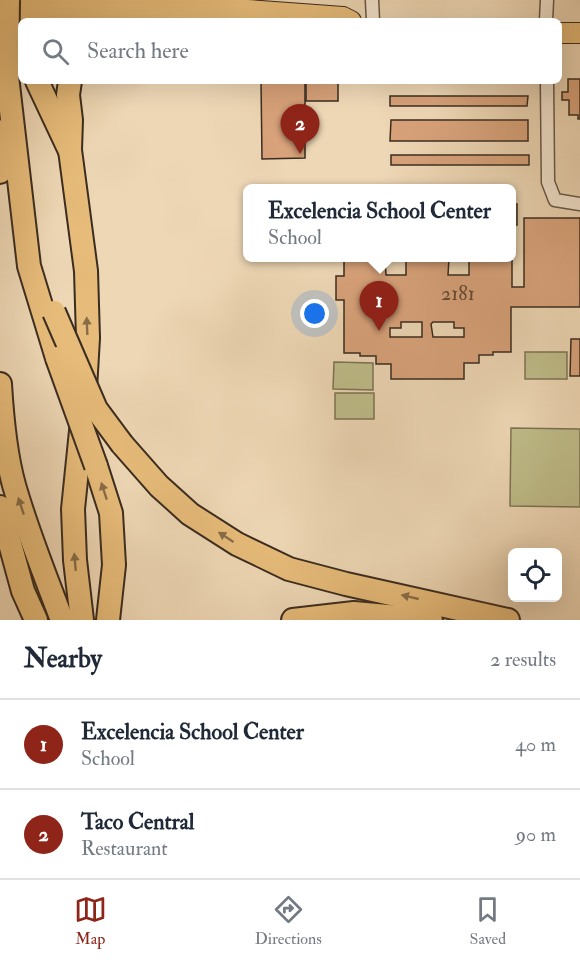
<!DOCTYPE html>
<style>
body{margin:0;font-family:"IM FELL Double Pica",serif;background:#f6f6f7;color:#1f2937}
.controls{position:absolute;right:18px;bottom:18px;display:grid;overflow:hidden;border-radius:9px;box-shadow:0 6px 24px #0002}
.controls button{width:54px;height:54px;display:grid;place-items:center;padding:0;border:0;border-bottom:2px solid #e0e1e3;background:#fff;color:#1f2937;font:30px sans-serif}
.you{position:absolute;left:315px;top:314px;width:21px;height:21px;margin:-15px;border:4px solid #fff;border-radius:50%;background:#1a73e8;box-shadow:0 0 0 9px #1a73e833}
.badge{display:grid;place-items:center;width:39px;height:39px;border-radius:50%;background:#8f2418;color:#fff;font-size:20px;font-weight:700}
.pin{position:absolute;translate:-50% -50px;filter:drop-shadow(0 2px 3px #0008)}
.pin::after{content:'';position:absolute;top:32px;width:21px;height:18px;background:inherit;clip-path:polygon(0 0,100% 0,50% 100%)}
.popup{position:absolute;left:243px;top:184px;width:273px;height:78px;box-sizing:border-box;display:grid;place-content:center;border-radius:9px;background:#fff;filter:drop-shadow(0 2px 4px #0005);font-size:20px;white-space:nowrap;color:#747a83}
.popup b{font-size:22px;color:#1f2937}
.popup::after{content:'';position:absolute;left:50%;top:100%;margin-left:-12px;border:12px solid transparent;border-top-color:#fff}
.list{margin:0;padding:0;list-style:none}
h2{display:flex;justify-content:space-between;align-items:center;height:78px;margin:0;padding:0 24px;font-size:26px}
h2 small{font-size:20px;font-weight:400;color:#747a83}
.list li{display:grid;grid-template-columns:39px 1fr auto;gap:18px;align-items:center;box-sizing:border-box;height:90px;padding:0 24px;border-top:2px solid #e0e1e3}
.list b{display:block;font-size:22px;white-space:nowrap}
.list p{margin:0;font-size:20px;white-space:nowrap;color:#747a83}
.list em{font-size:20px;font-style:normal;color:#747a83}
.icon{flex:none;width:33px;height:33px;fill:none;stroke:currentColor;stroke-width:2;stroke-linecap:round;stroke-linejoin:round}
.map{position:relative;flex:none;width:580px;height:620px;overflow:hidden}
.search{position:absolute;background:#fff;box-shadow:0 6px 24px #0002;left:18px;right:18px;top:18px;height:66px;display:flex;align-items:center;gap:15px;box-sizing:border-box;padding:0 21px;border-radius:9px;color:#747a83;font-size:22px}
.sheet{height:258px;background:#fff}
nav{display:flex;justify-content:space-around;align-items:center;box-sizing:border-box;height:84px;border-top:2px solid #e0e1e3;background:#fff;font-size:16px;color:#747a83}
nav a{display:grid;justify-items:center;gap:3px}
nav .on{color:#8f2418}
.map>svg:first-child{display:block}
.green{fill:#bfbd8a;stroke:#7c7455;stroke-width:1.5}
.building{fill:#d8a27a;stroke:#3a2c20;stroke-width:1.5;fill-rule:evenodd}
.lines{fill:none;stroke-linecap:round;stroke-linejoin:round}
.minor-casing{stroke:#675745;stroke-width:15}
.primary-casing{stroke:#3a2c20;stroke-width:22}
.motorway-casing{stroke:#3a2c20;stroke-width:26}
.minor{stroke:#f4e5cf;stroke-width:12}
.primary{stroke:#e7bc7a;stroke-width:20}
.motorway{stroke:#e7bc7a;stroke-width:22}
.motorway-bridge-casing{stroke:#3a2c20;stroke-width:26;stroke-linecap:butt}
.motorway-bridge{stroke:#e7bc7a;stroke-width:22}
.oneway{fill:#886d48}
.labels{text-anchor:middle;stroke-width:4.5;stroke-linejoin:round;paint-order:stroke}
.number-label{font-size:20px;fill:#624a36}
</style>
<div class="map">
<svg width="580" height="620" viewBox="0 0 580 620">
<rect width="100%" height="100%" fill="#eed7b5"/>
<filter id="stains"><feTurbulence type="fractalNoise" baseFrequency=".00333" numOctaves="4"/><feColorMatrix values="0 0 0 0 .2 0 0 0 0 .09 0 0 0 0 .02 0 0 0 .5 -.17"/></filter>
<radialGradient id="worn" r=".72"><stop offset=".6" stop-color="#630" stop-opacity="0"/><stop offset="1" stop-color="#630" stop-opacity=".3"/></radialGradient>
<g class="green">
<rect x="525" y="352" width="42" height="27"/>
<path d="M334,362L373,363V390L333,389Z"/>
<rect x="335" y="393" width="39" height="26"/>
<path d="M511,428L580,429V507L510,506Z"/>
</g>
<g class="building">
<path d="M568,79H580V119H578V115H569V100H562V92H568Z"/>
<path d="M261,81H305V158L262,159Z"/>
<rect x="306" y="81" width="32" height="20"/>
<path d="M390,96H528L527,106H390Z"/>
<path d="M391,120H528V141H390Z"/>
<rect x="391" y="155" width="138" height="10"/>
<path d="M511,204H517V225H512V287H524V218H580V307H511V352H493V355H479V363H464V379H391V364H376V356H360V353H344V300H336V276H344V258H385L386,275H406V258H449L448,275H469V258H511ZM401,322H422V337H390V328H401ZM433,322H454V328H464V337H433L431,324Z"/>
<path d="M571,339H580V376H570Z"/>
</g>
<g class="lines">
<g class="minor-casing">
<g id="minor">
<path d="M372,0L373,21"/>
<path d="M546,21L547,0"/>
<path d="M547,81L548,182L555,200L580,204"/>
</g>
</g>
<g class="primary-casing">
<g id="primary">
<path d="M22,10L220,8L343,17L351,21"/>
<path d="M559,33H580"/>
</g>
</g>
<g class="motorway-casing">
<g id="motorway">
<path d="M89,0L119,8"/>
<path d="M0,29L36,11"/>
<path d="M7,76L29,266L57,358"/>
<path d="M37,81L69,149"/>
<path d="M70,81L68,95L71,120L70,150L86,271L88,338L85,389"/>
<path d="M0,172L3,131"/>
<path d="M0,384C2,417 5,453 14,485C27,531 45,575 62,620"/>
<path d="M122,444L159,486L190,514L237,544L289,569L346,584L508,620"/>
<path d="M96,466L111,513L114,565L108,620"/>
<path d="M0,507L23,591L36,620"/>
<path d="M82,620L75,560L73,509L82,421"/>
<path d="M293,620L354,613L431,620"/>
</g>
</g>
<use href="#minor" class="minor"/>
<use href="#primary" class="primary"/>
<use href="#motorway" class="motorway"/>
<g class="motorway-bridge-casing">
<g id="motorway-bridge">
<path d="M7,76L8,0"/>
<path d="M54,312L96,409L122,444"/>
<path d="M57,358L96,466"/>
</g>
</g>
<use href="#motorway-bridge" class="motorway-bridge"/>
</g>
<defs><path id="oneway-solid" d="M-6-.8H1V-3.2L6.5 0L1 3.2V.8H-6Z" transform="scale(1.5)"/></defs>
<g class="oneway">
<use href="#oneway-solid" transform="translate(87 326) rotate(-92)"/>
<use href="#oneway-solid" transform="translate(104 491) rotate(-108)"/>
<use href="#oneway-solid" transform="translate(21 506) rotate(-108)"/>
<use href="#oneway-solid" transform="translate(226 537) rotate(-147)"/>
<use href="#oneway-solid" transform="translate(75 562) rotate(-95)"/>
<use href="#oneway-solid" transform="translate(410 597) rotate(-167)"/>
</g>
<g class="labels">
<g class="number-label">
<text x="458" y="300">2181</text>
</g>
</g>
<rect width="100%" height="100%" filter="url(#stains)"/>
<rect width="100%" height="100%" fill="url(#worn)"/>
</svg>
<div class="controls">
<button><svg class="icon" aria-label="locate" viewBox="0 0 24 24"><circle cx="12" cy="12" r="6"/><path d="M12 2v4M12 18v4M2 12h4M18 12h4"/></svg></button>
</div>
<div class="you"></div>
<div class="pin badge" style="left:379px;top:331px">1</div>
<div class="popup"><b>Excelencia School Center</b>School</div>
<div class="pin badge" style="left:300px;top:154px">2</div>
<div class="search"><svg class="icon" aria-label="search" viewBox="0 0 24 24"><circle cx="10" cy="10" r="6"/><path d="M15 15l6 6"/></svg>Search here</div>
</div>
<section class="sheet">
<h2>Nearby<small>2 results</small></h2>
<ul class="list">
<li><span class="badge">1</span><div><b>Excelencia School Center</b><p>School</p></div><em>40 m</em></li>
<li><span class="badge">2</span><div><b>Taco Central</b><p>Restaurant</p></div><em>90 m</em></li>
</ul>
</section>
<nav>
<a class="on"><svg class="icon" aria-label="map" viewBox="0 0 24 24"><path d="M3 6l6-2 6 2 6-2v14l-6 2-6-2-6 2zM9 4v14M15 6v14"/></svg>Map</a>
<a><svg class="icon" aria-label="directions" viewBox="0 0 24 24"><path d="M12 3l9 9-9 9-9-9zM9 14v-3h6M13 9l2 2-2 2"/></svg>Directions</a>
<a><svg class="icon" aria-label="saved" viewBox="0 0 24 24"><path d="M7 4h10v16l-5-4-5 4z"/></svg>Saved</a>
</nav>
